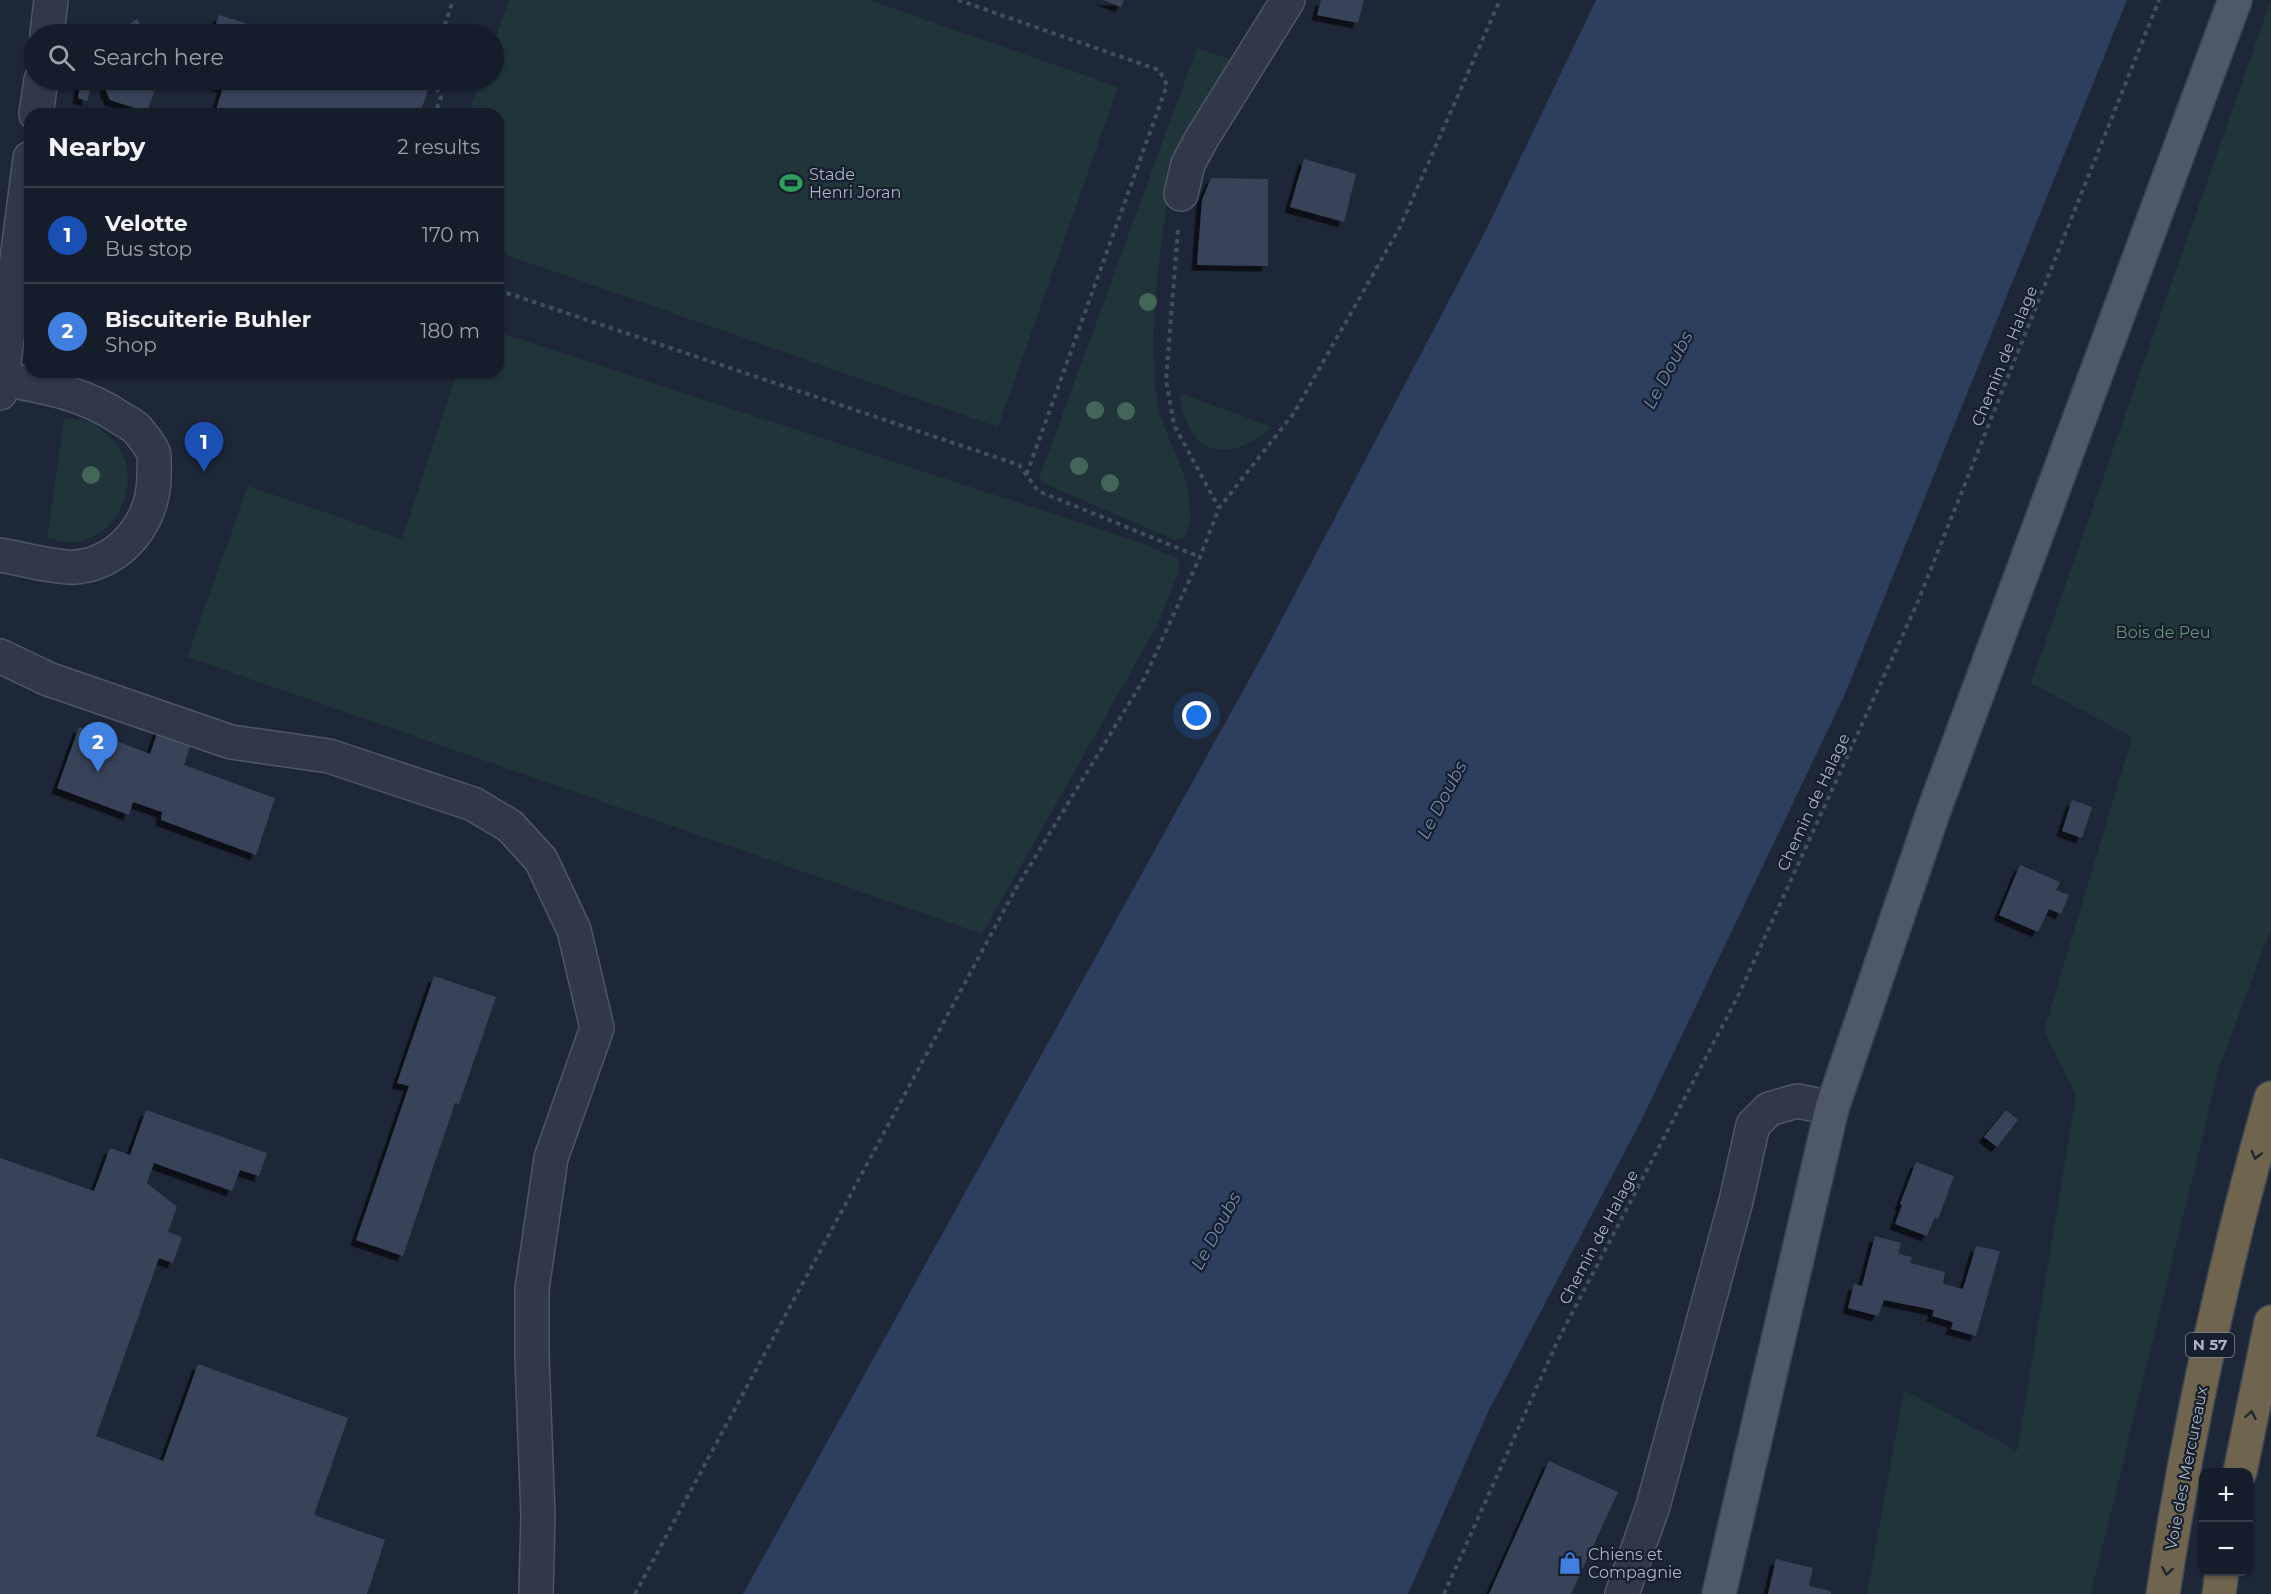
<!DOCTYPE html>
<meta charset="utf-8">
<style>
body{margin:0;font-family:Montserrat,sans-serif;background:#232a36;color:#f1f3f6}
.controls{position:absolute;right:18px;bottom:18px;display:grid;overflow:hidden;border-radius:12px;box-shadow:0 2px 4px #0004}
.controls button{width:54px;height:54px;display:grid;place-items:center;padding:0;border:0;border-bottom:2px solid #353b47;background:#161d2a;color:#f1f3f6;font:30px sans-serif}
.you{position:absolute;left:1197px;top:716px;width:21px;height:21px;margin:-15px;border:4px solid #fff;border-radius:50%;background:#1a73e8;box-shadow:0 0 0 9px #1a73e833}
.badge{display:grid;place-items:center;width:39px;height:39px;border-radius:50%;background:#1a73e8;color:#fff;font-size:20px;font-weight:700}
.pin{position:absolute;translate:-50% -50px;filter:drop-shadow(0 2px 3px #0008)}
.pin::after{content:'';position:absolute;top:32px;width:21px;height:18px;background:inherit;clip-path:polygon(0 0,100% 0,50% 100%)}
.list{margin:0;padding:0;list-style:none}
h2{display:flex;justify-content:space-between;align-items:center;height:78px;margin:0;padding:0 24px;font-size:26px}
h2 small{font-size:20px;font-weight:400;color:#9ea2a8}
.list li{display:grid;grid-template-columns:39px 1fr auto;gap:18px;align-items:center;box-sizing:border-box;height:96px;padding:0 24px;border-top:2px solid #353b47}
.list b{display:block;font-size:22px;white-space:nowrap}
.list p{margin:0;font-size:20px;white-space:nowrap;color:#9ea2a8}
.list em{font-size:20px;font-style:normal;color:#9ea2a8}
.icon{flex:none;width:33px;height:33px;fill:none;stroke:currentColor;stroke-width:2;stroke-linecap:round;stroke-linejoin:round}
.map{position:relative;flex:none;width:2271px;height:1594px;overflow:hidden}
.search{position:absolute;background:#161d2a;box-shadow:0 2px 4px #0004;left:24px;top:24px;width:480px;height:66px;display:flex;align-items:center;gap:15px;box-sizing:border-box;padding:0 21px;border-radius:33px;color:#9ea2a8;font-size:22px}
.panel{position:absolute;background:#161d2a;box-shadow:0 2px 4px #0004;left:24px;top:108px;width:480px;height:270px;border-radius:18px}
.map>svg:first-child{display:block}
.green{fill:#203439}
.water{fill:#2e3e5e}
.building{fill:#394358;filter:url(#shadow)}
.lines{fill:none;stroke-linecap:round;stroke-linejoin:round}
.minor-casing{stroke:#4f5666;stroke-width:36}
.major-casing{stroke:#3b4252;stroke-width:36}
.highway-casing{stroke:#3c4352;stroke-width:36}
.path{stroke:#3d5156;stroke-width:4;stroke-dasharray:4.5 4.5;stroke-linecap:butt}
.minor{stroke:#313948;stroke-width:33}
.major{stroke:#4f5869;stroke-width:33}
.highway{stroke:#6f654e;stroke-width:33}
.tree{fill:#436558}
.oneway{stroke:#20252f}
.labels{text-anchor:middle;stroke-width:4.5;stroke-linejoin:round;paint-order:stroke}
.shield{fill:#171e2c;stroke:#7f8697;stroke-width:1.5}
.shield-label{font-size:15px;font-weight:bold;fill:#abb3c5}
.poi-label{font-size:16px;fill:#abb3c5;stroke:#171e2c;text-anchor:start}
.street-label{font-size:16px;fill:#abb3c5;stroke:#171e2c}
.park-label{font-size:16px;fill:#629772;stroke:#171e2c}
.water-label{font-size:18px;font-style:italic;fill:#7186b1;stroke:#171e2c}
</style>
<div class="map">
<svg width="2271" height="1594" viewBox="0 0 2271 1594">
<defs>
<filter id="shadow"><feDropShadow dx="-5.5" dy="5.5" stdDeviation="0" flood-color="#0009"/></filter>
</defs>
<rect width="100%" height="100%" fill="#1e2738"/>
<g class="green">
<path d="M509,0H869L1118,87L998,427L498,252V114H468L481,80H494V43Z"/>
<path d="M2271,0V928L2220,1065L2091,1594H1867L1904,1390L2017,1451L2076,1095L2044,1031L2132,737L2031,683Z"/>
<path d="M1197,48L1238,62L1173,167L1162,238L1156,289L1153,344L1155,385L1159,413L1187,483L1191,520L1185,536L1180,540L1173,539L1047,485L1039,479Z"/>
<path d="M498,332L1145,544L1178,559L1180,564L1178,573L1157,626L982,934L187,657L248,486L402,539L457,372H498Z"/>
<path d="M1180,393L1273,427C1228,465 1185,456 1180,393Z"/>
<path d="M64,419C70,419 77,419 83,420C91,422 100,428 107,434C144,465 129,526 83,541C72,545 58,541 47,538Z"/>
</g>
<path class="water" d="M1596,0H2127L1845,694L1642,1119L1488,1412L1408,1594H743L1265,651L1486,230Z"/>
<g class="building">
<path d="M1103,0H1124L1121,7Z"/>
<path d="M1321,0H1364L1358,23L1317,15Z"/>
<path d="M219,15L280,34H213Z"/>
<path d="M137,19L144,30L155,34H123L126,26Z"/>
<path d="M81,80H93L87,101L78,98Z"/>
<path d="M108,80H158L147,112L110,100L105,89Z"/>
<path d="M200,80H397L428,89L420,114H215L223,87Z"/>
<path d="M1304,159L1356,174L1344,222L1290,207Z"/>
<path d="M1211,178L1268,179V266L1197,265L1202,200Z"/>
<path d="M79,727L150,754L159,728L192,741L184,765L275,798L256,855L161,820L162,812L133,802L129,815L57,788Z"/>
<path d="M2072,800L2092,807L2082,838L2062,831Z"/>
<path d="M2020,865L2060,882L2056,890L2069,895L2061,914L2049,909L2038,932L1999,915Z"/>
<path d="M434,976L496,997L459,1104L455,1103L403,1256L356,1240L409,1086L397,1083Z"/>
<path d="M146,1110L267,1153L259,1176L240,1170L232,1191L154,1163L147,1183L177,1207L168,1232L182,1237L173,1263L159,1258L96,1436L163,1461L198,1364L348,1418L314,1515L385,1540L367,1594H0V1158L94,1191L110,1148L130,1155Z"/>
<path d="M2006,1110L2018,1120L1997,1147L1984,1137Z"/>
<path d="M1916,1162L1954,1176L1938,1219L1935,1217L1927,1236L1895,1224L1902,1205L1900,1204Z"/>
<path d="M1875,1236L1901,1243L1898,1254L1912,1257L1910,1263L1945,1272L1943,1284L1963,1289L1976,1246L2000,1251L1976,1336L1951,1329L1953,1322L1932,1316L1934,1310L1884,1300L1878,1316L1848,1308L1854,1284L1862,1286Z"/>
<path d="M1549,1461L1618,1492L1571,1594H1489Z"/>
<path d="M1776,1559L1813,1568L1809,1586L1831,1591V1594H1768Z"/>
</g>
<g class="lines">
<g class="minor-casing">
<g id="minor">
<path d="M47,34L51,0"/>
<path d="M36,114L41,80"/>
<path d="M1181,194L1188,164L1202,138L1288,0"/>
<path d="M0,393L30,158"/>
<path d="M0,555C18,558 61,569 77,567C123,562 155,519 154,474C154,468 155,458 153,452C150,445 142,435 137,429C133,425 127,422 122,419C84,393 46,387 2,379"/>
<path d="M0,656L48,679L231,742L329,756L473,804L510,826L541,860L574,930L597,1028L551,1158L532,1289V1357L538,1516L536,1594"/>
<path d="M1622,1594L1653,1506L1736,1201L1753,1125L1769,1109L1797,1101L1832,1108"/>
</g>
</g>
<g class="major-casing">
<path id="major" d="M1719,1594L1832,1108L1934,810L2235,0"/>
</g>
<g class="highway-casing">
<g id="highway">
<path d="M2240,1472L2271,1322"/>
<path d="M2163,1594C2188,1427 2225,1261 2271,1098"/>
<path d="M2219,1594L2222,1572"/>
</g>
</g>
<g class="path">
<path d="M958,0L1159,70L1167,85L1026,476"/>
<path d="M442,34L453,0"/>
<path d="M432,80L441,97L435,114"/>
<path d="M1178,230L1166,380L1174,425L1219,508"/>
<path d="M498,290L1019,465L1038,491L1200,557"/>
<path d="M635,1594L1015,890L1144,679L1200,557L1219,508L1294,413L1400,227L1500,0"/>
<path d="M1444,1594L1558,1340L1738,996L1916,606L2159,0"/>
</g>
<use href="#minor" class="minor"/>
<use href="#major" class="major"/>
<use href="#highway" class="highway"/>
</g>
<g class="tree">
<circle cx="1148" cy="302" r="9"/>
<circle cx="1095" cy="410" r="9"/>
<circle cx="1126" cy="411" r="9"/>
<circle cx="1079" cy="466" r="9"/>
<circle cx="91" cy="475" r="9"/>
<circle cx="1110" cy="483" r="9"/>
</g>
<defs><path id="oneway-chevron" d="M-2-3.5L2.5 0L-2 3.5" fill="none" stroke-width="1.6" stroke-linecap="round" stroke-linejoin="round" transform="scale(1.5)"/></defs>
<g class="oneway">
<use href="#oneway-chevron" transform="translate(2256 1155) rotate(104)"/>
<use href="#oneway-chevron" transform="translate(2251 1415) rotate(-79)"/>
<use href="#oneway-chevron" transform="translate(2167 1571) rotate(100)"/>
</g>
<defs>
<g id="stadium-bare" transform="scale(1.8)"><path d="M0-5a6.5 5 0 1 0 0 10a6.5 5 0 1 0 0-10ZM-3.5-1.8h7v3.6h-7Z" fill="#2e9e5b" stroke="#171e2c" stroke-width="2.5" paint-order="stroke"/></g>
<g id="shop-bare" transform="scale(1.8)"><path d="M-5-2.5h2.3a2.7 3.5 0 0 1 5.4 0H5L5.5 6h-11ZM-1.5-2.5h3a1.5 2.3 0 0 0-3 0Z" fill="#3f7fe0" stroke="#171e2c" stroke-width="2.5" paint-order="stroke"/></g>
</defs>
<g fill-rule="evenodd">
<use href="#stadium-bare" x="791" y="183"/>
<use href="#shop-bare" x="1570" y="1563"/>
</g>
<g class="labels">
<rect class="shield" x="2186" y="1333" width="48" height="24" rx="4.5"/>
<g class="shield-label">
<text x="2210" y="1350">N 57</text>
</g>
<g class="poi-label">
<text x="809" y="180">Stade<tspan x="809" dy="18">Henri Joran</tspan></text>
<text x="1588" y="1560">Chiens et<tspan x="1588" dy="18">Compagnie</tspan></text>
</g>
<g class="street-label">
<text transform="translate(2004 356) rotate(-68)" y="6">Chemin de Halage</text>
<text transform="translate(1813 802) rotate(-65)" y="6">Chemin de Halage</text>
<text transform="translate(1598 1237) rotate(-62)" y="6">Chemin de Halage</text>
<text transform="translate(2186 1468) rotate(-79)" y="6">Voie des Mercureaux</text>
</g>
<g class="park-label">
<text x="2163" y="638">Bois de Peu</text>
</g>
<g class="water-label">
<text transform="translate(1668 370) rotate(-62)" y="6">Le Doubs</text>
<text transform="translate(1442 800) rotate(-62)" y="6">Le Doubs</text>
<text transform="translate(1216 1231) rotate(-62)" y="6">Le Doubs</text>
</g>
</g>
</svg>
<div class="controls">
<button>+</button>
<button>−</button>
</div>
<div class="you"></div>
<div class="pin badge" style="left:204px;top:472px;background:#1a4fb4">1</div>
<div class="pin badge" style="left:98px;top:772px;background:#3f7fe0">2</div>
<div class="search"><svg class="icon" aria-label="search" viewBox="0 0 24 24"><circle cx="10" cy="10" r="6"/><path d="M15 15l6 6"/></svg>Search here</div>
<section class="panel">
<h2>Nearby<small>2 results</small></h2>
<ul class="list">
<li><span class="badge" style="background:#1a4fb4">1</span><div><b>Velotte</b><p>Bus stop</p></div><em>170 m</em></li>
<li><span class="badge" style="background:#3f7fe0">2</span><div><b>Biscuiterie Buhler</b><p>Shop</p></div><em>180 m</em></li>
</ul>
</section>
</div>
